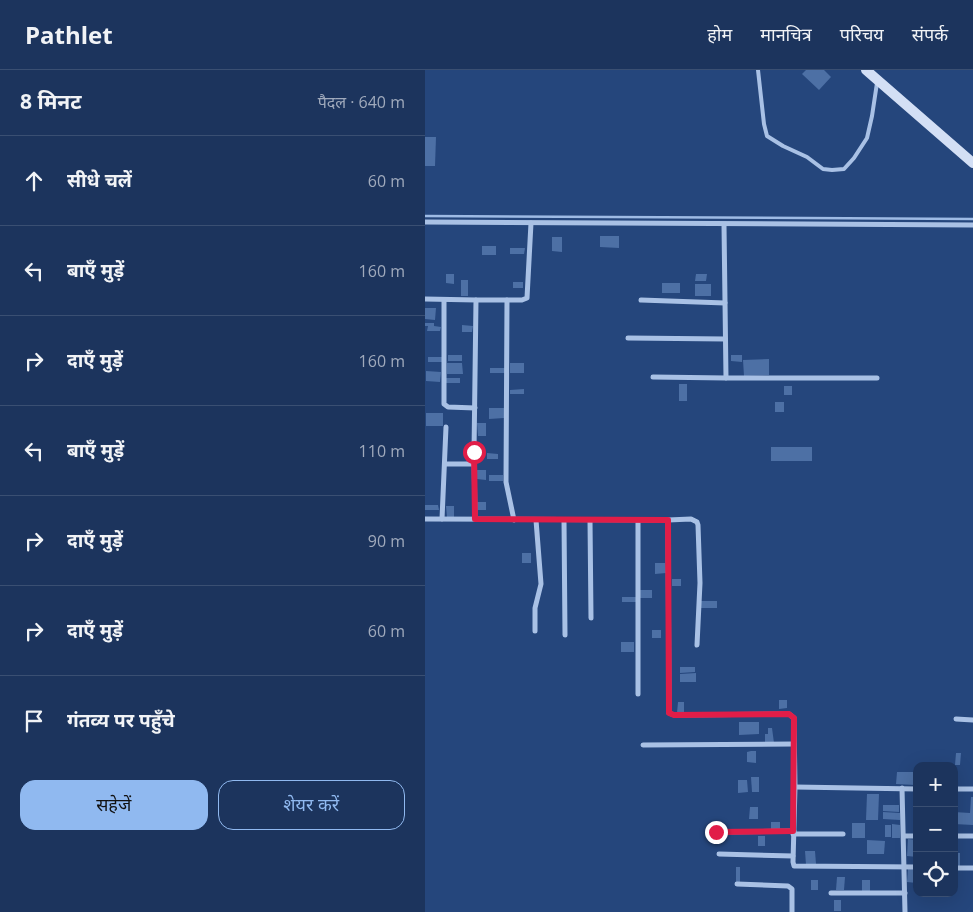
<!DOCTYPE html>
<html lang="hi">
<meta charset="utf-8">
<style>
body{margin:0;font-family:"Open Sans","Noto Sans Devanagari",sans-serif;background:#293f66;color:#f1f3f6}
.controls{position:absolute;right:15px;bottom:15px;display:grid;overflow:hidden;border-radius:10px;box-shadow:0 5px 20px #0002}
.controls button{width:45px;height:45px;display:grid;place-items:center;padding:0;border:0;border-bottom:1px solid #3a4f72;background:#1c345d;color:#f1f3f6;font:25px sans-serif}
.stop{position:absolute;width:15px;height:15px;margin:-11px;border:4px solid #e11d48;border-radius:50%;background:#fff}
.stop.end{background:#e11d48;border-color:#fff;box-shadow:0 1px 5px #0008}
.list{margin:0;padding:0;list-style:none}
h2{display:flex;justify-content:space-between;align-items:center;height:65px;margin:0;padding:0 20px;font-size:21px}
h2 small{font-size:16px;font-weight:400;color:#a0aabc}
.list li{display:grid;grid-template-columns:32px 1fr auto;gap:15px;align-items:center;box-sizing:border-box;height:90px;padding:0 20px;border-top:1px solid #3a4f72}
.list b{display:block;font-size:19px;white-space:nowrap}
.list em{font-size:16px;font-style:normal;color:#a0aabc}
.actions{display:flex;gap:10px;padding:15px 20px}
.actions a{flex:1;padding:11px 0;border:1px solid #90b9f0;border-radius:15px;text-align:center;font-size:18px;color:#90b9f0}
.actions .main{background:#90b9f0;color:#111}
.icon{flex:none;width:28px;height:28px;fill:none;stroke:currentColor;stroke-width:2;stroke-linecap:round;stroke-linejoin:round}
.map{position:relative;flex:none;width:548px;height:842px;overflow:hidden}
header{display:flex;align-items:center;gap:30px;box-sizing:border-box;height:70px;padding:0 25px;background:#1c345d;border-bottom:1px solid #3a4f72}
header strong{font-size:24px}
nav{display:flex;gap:28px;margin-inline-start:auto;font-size:18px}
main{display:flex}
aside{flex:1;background:#1c345d}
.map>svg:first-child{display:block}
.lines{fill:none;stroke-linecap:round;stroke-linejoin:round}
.stream{stroke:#9ebbe5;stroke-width:2.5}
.building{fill:#4d70a5}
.lane{stroke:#a9c1e5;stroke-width:4}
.street{stroke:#a9c1e5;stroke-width:5}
.secondary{stroke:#d3dff5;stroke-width:10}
.route{stroke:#e11d48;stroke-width:6}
</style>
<header>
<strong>Pathlet</strong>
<nav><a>होम</a><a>मानचित्र</a><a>परिचय</a><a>संपर्क</a></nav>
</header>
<main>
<aside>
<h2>8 मिनट<small>पैदल · 640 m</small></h2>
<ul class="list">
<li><svg class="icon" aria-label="ahead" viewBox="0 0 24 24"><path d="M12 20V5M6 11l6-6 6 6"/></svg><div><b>सीधे चलें</b></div><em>60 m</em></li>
<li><svg class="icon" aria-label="left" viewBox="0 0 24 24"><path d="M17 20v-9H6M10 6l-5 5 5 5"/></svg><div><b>बाएँ मुड़ें</b></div><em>160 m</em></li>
<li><svg class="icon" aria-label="right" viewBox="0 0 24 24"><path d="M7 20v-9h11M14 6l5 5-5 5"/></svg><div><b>दाएँ मुड़ें</b></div><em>160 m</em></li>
<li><svg class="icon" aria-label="left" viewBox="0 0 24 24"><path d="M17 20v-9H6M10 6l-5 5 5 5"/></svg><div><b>बाएँ मुड़ें</b></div><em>110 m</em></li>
<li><svg class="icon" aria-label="right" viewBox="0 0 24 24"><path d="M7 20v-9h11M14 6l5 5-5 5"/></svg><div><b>दाएँ मुड़ें</b></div><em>90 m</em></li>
<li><svg class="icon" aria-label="right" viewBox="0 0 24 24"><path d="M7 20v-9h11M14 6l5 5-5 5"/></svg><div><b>दाएँ मुड़ें</b></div><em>60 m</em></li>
<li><svg class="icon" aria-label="arrive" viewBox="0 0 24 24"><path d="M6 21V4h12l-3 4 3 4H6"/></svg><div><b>गंतव्य पर पहुँचे</b></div></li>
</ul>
<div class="actions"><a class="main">सहेजें</a><a>शेयर करें</a></div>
</aside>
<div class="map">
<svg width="548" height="842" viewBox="0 0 548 842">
<rect width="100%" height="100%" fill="#25467c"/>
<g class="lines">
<path class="stream" d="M0,146L548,149"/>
</g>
<g class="building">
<path d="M381,0H399L406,7L394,20L377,4Z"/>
<path d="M0,67H11L10,96H0Z"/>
<path d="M175,166H194V178L175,177Z"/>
<path d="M127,167H137V182L127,181Z"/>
<rect x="57" y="176" width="14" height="9"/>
<path d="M85,178H100L99,184H85Z"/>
<path d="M21,204H29V214L21,213Z"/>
<path d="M271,204H282L281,211H270Z"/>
<rect x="36" y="210" width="7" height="16"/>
<rect x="88" y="212" width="10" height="6"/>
<rect x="237" y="213" width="18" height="10"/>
<rect x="270" y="214" width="16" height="12"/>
<path d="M0,238H11L10,250L0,249Z"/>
<path d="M0,253H9V256L16,257L15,261H2L3,256H0Z"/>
<path d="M37,255L48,256L47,262H37Z"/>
<rect x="23" y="285" width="14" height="6"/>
<path d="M306,285H317V292L306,291Z"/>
<rect x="3" y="287" width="16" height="5"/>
<path d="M344,289V305L319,306L318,290Z"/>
<path d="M22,293H37L38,304H22Z"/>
<rect x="85" y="293" width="14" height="10"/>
<rect x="65" y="298" width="15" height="5"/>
<path d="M1,301L16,302L15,312L1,311Z"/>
<rect x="21" y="308" width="14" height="5"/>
<rect x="254" y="314" width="8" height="17"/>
<rect x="359" y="316" width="8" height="9"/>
<path d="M99,319V324H85V320Z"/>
<rect x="350" y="332" width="9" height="10"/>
<path d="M64,338H79V348L64,349Z"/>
<rect x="1" y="343" width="17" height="13"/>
<path d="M52,353H61V366H53Z"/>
<rect x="346" y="377" width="41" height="14"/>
<path d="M62,383L73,384V389H62Z"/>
<path d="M52,400H61V410L52,409Z"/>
<rect x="64" y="405" width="14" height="6"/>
<rect x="51" y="432" width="10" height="8"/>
<path d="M0,435H13L14,440H0Z"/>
<path d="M21,436H29V447H22Z"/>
<rect x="97" y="483" width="9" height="10"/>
<path d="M230,493H240L241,503L230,504Z"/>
<rect x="247" y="509" width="9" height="7"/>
<rect x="213" y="520" width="14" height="8"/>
<rect x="197" y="527" width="14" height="5"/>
<rect x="276" y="531" width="16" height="7"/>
<rect x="227" y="560" width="9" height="8"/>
<rect x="196" y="572" width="13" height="10"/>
<path d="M255,597H270V602L255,603Z"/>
<path d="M271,603V612H255V604Z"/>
<path d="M354,630H362V638L354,639Z"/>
<path d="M253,632H259V643H252Z"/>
<path d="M314,652H334V664L314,665Z"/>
<path d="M343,658H347L349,673H340V664H343Z"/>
<path d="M326,681H331V693L322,692V682Z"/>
<path d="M531,683H536L535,695H530Z"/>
<path d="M472,702H491L490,715L471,714Z"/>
<path d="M326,707H334V722H327Z"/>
<path d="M313,710H322L323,722L313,723Z"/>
<path d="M442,724H454L453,750H441Z"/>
<path d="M546,727H548V755L529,754V742L545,743Z"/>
<path d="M458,735H474V742L458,741Z"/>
<path d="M325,737H333V749H324Z"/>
<path d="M458,742L475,743V750L458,749Z"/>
<rect x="346" y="752" width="9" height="8"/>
<rect x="427" y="753" width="13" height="15"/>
<path d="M467,754L475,755V768H467Z"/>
<rect x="460" y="755" width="6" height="12"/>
<rect x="333" y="766" width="7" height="10"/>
<path d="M483,769L492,770V787L482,786Z"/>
<path d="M442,770L460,771L459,784H442Z"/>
<path d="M380,781H390L391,794L381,795Z"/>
<path d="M529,783H535V797L529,796Z"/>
<rect x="311" y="797" width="4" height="15"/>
<path d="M483,799H492V813L482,812Z"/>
<path d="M412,807H420L419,820H411Z"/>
<rect x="386" y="810" width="7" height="10"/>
<rect x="437" y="810" width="8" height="11"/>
<rect x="409" y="830" width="7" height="11"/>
</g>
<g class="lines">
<path class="lane" d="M333,0L339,54L342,66L358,76L382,87L398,99L407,100L419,99L429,88L442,68L447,46L452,13"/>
<g class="street">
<path d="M0,152L548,155"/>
<path d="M299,155L301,308H452"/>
<path d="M0,229L51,230L49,382L50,449"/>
<path d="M19,230V334L23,337L50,338"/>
<path d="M51,230H97L102,228L106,153"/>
<path d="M82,230L81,412L89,450"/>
<path d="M216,230L300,233"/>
<path d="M203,268L300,269"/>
<path d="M228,307L301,308"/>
<path d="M21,394H49"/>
<path d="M0,449L243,450L244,643L249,645L364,644L369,648L370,717L368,792L369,796L492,797"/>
<path d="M17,449L21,357"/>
<path d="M139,450L140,565"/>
<path d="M165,450L166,548"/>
<path d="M243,450L266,449L272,452L273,455L275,513L272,575"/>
<path d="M110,561V538L116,514L111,450"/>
<path d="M213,624V450"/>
<path d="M531,649L548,650"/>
<path d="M218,675L369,674"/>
<path d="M370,717L492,719"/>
<path d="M477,718L480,842"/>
<path d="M529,719H548"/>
<path d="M291,762L369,761"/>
<path d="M368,764H418"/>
<path d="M479,766H492"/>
<path d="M529,766H548"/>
<path d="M294,784L368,786"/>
<path d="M529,798H548"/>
<path d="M312,814L363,816L367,819V842"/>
<path d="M406,823H480"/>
</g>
<path class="secondary" d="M441,0L548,93"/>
</g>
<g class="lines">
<path class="route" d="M49,382L50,449L243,450L244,643L249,645L364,644L369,648L368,761L291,762"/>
</g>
</svg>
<div class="controls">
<button>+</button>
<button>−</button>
<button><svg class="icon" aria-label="locate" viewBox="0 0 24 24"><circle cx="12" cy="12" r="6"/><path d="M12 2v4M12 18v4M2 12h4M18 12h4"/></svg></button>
</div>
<div class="stop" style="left:49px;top:382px"></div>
<div class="stop end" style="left:291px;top:762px"></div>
</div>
</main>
